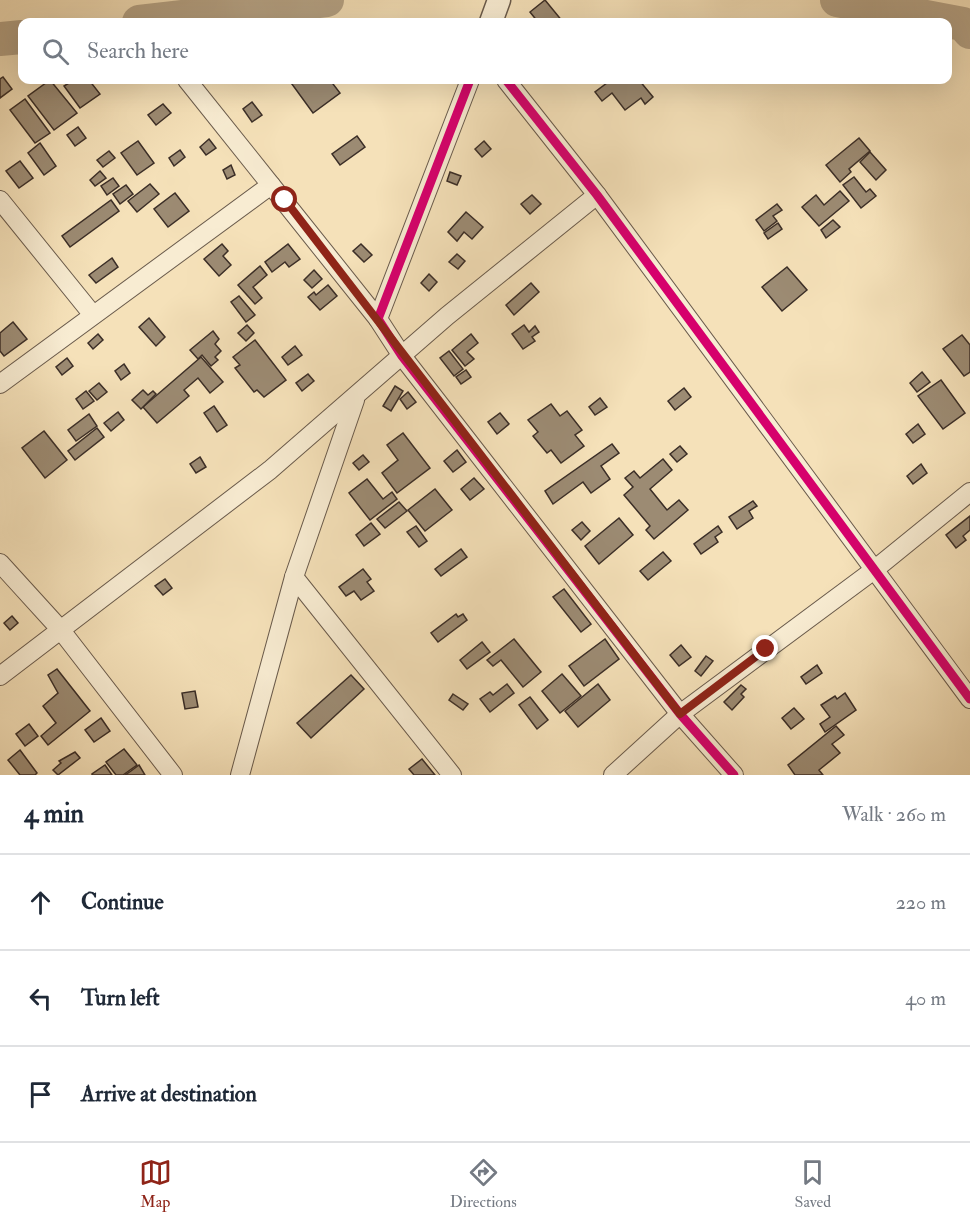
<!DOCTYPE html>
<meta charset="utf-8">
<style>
body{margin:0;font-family:"IM FELL Double Pica",serif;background:#f2f2f3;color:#1f2937}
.stop{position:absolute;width:18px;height:18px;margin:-14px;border:4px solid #8f2418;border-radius:50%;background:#fff}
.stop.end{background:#8f2418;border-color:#fff;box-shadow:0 2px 6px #0008}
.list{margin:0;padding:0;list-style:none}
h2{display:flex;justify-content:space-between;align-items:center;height:78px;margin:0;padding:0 24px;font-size:26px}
h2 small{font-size:20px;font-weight:400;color:#747a83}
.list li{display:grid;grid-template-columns:39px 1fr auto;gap:18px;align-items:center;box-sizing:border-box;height:96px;padding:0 24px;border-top:2px solid #e0e1e3}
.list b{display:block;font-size:22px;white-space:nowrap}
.list em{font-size:20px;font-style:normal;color:#747a83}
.icon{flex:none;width:33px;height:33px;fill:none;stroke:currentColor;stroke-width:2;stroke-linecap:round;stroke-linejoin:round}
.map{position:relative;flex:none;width:970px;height:775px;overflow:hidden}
.search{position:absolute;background:#fff;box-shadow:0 6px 24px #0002;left:18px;right:18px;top:18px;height:66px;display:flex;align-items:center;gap:15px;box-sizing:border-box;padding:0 21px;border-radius:12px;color:#747a83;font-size:22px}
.sheet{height:366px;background:#fff}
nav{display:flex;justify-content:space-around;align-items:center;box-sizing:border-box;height:84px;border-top:2px solid #e0e1e3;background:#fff;font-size:16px;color:#747a83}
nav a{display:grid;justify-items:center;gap:3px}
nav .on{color:#8f2418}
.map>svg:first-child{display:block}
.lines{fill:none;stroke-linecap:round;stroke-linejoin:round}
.river{stroke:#b6a487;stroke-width:34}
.building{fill:#9c8b73;stroke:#3b2e27;stroke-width:1.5}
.minor-casing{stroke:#6a5b4c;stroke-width:20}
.tertiary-casing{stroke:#6a5b4c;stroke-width:25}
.minor{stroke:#f8ecd2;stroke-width:18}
.tertiary{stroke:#f8ecd2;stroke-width:22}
.cycleway-casing{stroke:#f8ecd2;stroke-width:13}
.cycleway{stroke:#d6006c;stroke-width:9}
.route{stroke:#8f2418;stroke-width:8}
</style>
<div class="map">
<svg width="970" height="775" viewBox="0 0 970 775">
<rect width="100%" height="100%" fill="#f5e1b9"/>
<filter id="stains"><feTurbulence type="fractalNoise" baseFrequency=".00333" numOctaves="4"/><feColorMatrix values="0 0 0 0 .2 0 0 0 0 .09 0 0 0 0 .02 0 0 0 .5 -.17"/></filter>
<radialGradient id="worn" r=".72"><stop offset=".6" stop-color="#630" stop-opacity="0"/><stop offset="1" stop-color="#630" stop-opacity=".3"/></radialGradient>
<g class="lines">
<g class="river">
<path d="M837,0L963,24L970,32"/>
<path d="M139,22L327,0"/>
<path d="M0,39L22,37"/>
</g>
</g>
<g class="building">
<path d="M545,0L563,22H538L530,12Z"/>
<path d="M3,77L12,89L0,98V79Z"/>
<path d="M50,80L77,113L54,130L28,96Z"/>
<path d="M74,80H89L100,94L80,108L64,86Z"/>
<path d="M289,80H330L340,93L313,113Z"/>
<path d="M611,80H639L653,97L645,104L641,98L625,110L612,93L602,101L595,92Z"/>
<path d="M25,99L50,133L35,143L10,110Z"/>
<path d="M252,102L262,115L252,122L243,109Z"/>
<path d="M163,104L171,113L156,125L148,115Z"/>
<path d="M78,127L86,138L75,146L67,135Z"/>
<path d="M357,136L365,147L340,165L332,154Z"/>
<path d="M859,138L870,151L849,169L851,172L840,182L826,165Z"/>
<path d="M209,139L216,148L206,155L200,147Z"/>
<path d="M138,141L154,163L137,175L121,153Z"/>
<path d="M484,141L491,149L482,157L475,149Z"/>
<path d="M40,143L56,166L44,175L28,153Z"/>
<path d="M180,150L185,157L174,166L169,158Z"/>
<path d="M109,151L115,158L103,167L97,160Z"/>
<path d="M870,152L886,170L876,180L860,162Z"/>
<path d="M20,161L33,178L19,188L6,171Z"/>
<path d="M231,165L235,175L227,179L223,170Z"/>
<path d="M100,171L106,178L95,186L90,180Z"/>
<path d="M450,172L461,176L457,185L447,181Z"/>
<path d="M854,177L866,192L870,189L876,196L861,208L843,185Z"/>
<path d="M113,178L119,186L107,195L101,186Z"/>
<path d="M150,184L159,194L137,212L128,201Z"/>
<path d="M126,185L133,194L120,204L113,194Z"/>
<path d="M840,191L849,201L819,226L802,207L816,195L824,205Z"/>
<path d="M175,193L189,211L168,227L154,209Z"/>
<path d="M532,195L541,204L530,214L521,204Z"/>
<path d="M111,200L119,211L70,247L62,236Z"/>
<path d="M777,204L782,210L773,216L777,221L764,231L756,220Z"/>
<path d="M466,212L483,227L472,239L464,232L457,241L448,232Z"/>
<path d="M833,220L840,227L826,238L821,230Z"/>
<path d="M778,223L782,229L768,239L764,233Z"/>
<path d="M222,244L228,251L223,256L231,265L219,276L204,259Z"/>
<path d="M288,244L300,259L289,267L285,262L272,272L265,262Z"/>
<path d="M361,244L372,255L364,262L353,251Z"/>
<path d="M457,254L465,261L458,269L449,262Z"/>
<path d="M112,258L118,267L96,283L89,275Z"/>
<path d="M260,266L267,275L253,287L262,298L255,304L238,285Z"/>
<path d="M787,267L807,290L782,311L762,287Z"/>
<path d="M314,270L322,279L312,288L304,280Z"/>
<path d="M429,274L437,282L429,291L421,283Z"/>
<path d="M531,283L539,292L514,315L506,305Z"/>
<path d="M328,285L337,296L320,310L308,297L314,292L316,295Z"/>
<path d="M239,296L255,315L246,322L231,302Z"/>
<path d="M149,318L165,337L156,346L139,327Z"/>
<path d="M13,322L27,339L4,356L0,351V333Z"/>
<path d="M247,325L254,333L246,341L238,333Z"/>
<path d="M524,325L529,332L535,326L539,332L532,337L535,341L523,349L512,334Z"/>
<path d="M213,331L219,339L215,344L221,351L215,357L218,360L211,366L202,355L198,359L190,350Z"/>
<path d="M98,334L103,340L93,349L88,343Z"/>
<path d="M471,334L478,343L467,352L474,359L465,366L452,350Z"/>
<path d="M962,335L970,345V372L964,376L943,349Z"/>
<path d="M255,340L286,380L264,397L257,390L254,392L235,368L240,365L233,357Z"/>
<path d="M295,346L302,355L288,365L282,357Z"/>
<path d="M449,351L463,369L454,376L440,358Z"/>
<path d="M201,357L223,382L210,393L198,378L184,390L189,396L157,423L143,407Z"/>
<path d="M67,358L73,366L62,375L56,367Z"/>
<path d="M124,364L130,373L121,380L115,371Z"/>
<path d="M466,370L471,377L461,384L456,377Z"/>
<path d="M922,372L930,382L917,392L910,383Z"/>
<path d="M308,374L314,381L302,391L296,383Z"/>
<path d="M941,380L965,413L943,429L918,396Z"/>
<path d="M99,383L107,392L97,400L89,391Z"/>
<path d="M395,386L403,391L391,411L383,406Z"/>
<path d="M684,388L691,397L675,410L668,401Z"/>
<path d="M143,390L148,395L153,391L156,394L141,409L132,400Z"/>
<path d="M86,391L94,401L83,409L76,399Z"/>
<path d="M408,392L416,402L407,409L400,399Z"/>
<path d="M600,398L607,407L595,415L589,407Z"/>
<path d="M551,404L560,416L567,411L582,430L575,435L584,446L561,463L551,450L547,453L533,436L538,432L528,420Z"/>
<path d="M214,406L227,425L217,432L204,413Z"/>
<path d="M118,412L124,420L111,431L104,423Z"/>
<path d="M500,413L509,424L497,434L488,422Z"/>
<path d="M89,414L97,426L76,441L68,430Z"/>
<path d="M918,424L925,434L913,443L906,434Z"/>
<path d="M97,428L104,437L75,460L68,451Z"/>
<path d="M44,431L67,460L45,478L22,448Z"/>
<path d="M403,433L430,468L397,493L382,473L398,460L387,445Z"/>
<path d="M612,444L619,453L601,466L610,479L591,493L583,482L553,504L545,491Z"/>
<path d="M680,446L687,454L677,462L670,454Z"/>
<path d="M457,450L466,462L453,472L444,461Z"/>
<path d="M363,455L369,462L359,470L353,463Z"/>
<path d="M200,457L206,467L196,473L190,464Z"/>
<path d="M663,459L672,470L650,489L667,510L679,500L688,510L654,539L646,530L650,526L624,495L633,487L625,478L634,471L640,478Z"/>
<path d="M921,464L927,473L913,484L907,476Z"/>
<path d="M474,478L484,489L470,500L461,489Z"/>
<path d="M367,479L383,499L392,492L397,499L370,520L349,493Z"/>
<path d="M435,489L452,510L425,531L408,510Z"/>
<path d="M753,501L757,506L749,511L753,518L737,529L729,517Z"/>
<path d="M399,502L407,511L385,528L377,519Z"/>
<path d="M970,516V530L963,536L966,540L956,548L946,535Z"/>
<path d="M619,518L633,535L599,564L585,546Z"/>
<path d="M582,522L590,531L581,540L572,530Z"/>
<path d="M371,523L380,534L364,546L356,535Z"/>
<path d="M416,526L427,541L419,547L407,532Z"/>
<path d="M718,526L722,532L715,537L718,542L701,554L694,544Z"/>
<path d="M461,549L467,557L441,576L435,569Z"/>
<path d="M663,552L671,561L648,580L640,571Z"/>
<path d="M363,569L371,579L367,582L374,591L361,600L354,591L346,596L339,587Z"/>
<path d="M165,579L172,588L163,595L155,586Z"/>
<path d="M564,589L591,624L581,632L553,597Z"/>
<path d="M456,614L458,617L463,614L467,620L438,642L431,633Z"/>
<path d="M12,616L18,623L10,630L4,623Z"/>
<path d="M514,639L541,672L523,687L501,660L493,666L487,660Z"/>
<path d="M605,639L619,659L584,686L569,666Z"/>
<path d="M482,642L490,652L467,669L460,660Z"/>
<path d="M681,645L691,657L679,666L670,655Z"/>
<path d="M706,656L713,661L701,676L695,671Z"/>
<path d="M817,665L822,673L806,684L801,677Z"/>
<path d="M57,669L90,711L48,745L41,736L56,723L43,706L58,693L48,675Z"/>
<path d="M562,674L581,696L560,713L542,691Z"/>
<path d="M351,675L364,689L311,738L297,723Z"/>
<path d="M507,684L514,693L490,712L480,699L490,692L493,695Z"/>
<path d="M598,684L610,700L578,727L565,711Z"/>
<path d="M741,685L746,689L741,694L744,697L732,710L724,702Z"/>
<path d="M195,691L198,707L185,709L182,693Z"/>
<path d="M845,693L856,710L825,732L820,724L830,717L821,705L835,696L837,699Z"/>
<path d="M453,694L468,704L463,710L449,700Z"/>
<path d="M530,697L548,720L537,729L519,705Z"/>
<path d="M794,708L804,719L791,729L782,718Z"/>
<path d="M101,718L110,731L94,742L85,730Z"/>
<path d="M29,724L38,736L25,746L16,734Z"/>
<path d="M836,726L844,735L832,744L840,753L819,770L823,775H795L788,765Z"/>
<path d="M124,749L137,765L123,775H116L106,762Z"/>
<path d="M20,750L37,773L35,775H20L8,760Z"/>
<path d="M75,752L80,758L58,775L53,770L61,763L59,761Z"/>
<path d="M422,759L435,775H414L409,769Z"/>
<path d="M105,765L112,775H92V774Z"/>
<path d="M139,765L145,775H125L131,771Z"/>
</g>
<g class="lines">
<g class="minor-casing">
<g id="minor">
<path d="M187,80L271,185"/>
<path d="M470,80L378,319L402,356L680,714L734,775"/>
<path d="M506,80L597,195L970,699"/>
<path d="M0,200L93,315"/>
<path d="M0,384L271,185L378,319"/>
<path d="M0,563L60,629L173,775"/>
<path d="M294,577L452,775"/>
<path d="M0,676L270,470L447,316L597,195"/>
<path d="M240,775L294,577L355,400"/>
<path d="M613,775L680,714L874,570L970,492"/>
</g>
</g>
<g class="tertiary-casing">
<path id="tertiary" d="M491,22L499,0"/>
</g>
<use href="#minor" class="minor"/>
<use href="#tertiary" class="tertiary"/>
<g class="cycleway-casing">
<g id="cycleway">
<path d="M470,80L378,319L402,356L680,714L734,775"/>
<path d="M506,80L597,195L970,699"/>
</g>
</g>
<use href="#cycleway" class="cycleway"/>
</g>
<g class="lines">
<path class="route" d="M285,200L680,714L766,649"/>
</g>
<rect width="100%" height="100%" filter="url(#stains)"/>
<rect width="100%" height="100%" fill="url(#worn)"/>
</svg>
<div class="stop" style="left:285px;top:200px"></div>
<div class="stop end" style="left:766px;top:649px"></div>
<div class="search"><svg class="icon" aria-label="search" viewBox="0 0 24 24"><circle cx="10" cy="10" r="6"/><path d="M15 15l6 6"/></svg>Search here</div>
</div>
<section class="sheet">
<h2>4 min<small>Walk · 260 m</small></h2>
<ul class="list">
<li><svg class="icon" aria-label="ahead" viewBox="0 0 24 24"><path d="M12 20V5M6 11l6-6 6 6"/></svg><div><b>Continue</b></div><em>220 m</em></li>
<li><svg class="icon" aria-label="left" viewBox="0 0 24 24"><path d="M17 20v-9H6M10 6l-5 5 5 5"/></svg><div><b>Turn left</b></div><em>40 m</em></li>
<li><svg class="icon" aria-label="arrive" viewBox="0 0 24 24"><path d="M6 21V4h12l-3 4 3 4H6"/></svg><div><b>Arrive at destination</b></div></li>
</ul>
</section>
<nav>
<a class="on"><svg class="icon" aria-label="map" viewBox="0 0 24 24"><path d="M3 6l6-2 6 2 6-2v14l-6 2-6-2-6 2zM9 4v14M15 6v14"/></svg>Map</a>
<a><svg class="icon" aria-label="directions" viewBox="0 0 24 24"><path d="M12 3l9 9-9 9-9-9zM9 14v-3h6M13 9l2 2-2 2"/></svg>Directions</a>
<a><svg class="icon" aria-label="saved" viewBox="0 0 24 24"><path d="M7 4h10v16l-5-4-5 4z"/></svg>Saved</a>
</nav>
